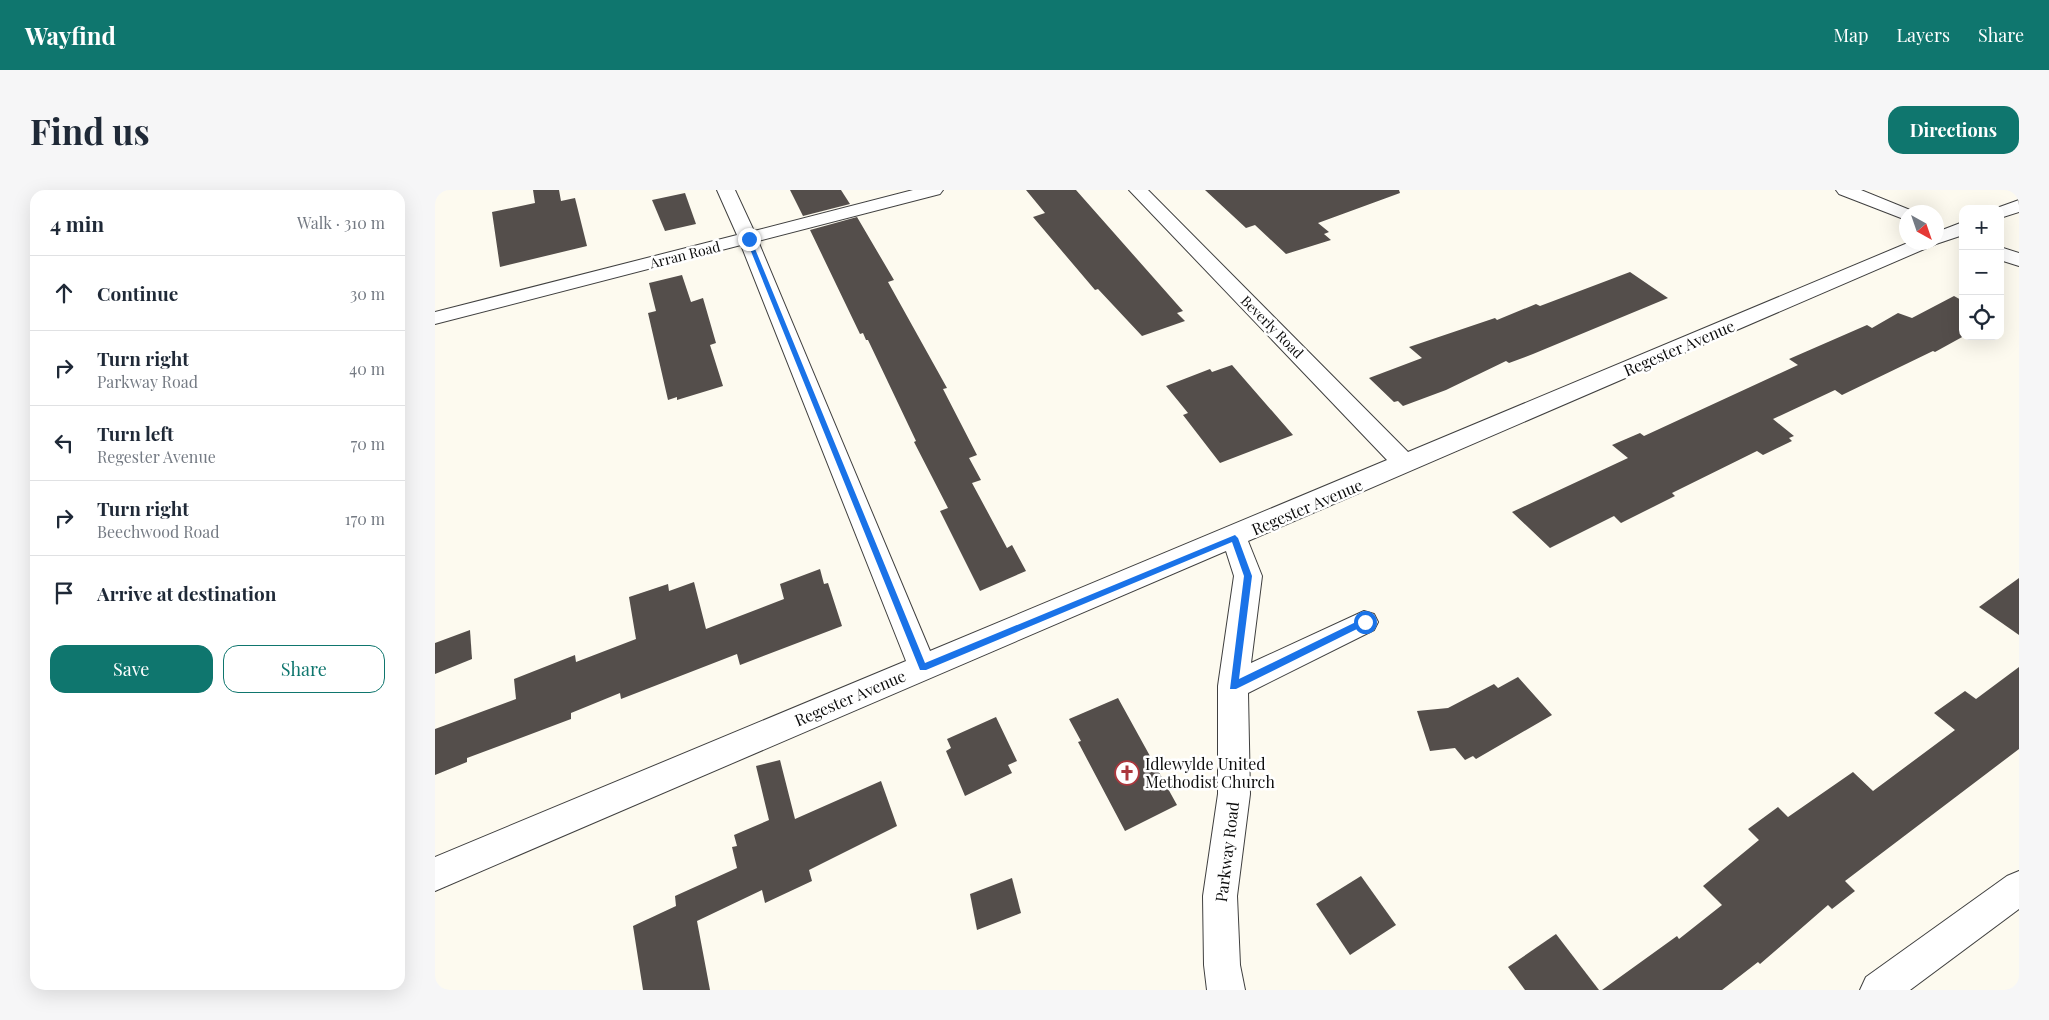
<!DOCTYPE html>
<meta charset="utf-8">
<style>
body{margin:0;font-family:"Playfair Display",serif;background:#f6f6f7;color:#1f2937}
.controls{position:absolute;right:15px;top:15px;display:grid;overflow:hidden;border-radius:10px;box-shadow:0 5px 20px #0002}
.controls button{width:45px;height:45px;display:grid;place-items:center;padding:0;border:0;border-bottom:1px solid #e0e1e3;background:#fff;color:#1f2937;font:25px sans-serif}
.compass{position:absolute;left:1464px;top:15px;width:45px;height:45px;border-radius:50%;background:#fff;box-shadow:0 5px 20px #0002;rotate:140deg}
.stop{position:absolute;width:15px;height:15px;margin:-11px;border:4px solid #1a73e8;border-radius:50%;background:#fff}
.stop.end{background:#1a73e8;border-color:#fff;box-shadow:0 1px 5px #0008}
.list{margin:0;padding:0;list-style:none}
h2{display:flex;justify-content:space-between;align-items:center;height:65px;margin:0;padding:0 20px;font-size:21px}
h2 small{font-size:16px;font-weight:400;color:#747a83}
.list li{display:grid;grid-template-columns:32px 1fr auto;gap:15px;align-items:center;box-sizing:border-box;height:75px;padding:0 20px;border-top:1px solid #e0e1e3}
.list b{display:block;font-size:19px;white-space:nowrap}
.list p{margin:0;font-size:16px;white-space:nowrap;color:#747a83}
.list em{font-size:16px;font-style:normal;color:#747a83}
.actions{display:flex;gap:10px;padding:15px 20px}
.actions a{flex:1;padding:11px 0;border:1px solid #0f766e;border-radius:15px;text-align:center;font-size:18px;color:#0f766e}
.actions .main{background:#0f766e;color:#fff}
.icon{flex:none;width:28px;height:28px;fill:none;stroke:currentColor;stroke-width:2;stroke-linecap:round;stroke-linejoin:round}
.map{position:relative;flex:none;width:1584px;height:800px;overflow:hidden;border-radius:15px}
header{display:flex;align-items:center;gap:30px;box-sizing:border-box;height:70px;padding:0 25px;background:#0f766e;color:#fff}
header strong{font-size:24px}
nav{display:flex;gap:28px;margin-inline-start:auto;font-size:18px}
.intro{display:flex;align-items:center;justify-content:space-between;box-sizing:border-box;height:120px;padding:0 30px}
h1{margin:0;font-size:35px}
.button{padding:12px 22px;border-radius:15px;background:#0f766e;color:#fff;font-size:18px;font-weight:700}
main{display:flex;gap:30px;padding:0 30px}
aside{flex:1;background:#fff;border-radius:15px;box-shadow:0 5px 20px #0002}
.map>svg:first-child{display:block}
.building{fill:#544e4b}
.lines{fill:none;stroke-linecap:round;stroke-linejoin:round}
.minor-casing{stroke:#404040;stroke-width:2}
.minor{fill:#fff;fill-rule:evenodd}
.route{fill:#1a73e8}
.labels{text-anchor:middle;stroke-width:5;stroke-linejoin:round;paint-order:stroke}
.far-street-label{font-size:14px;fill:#0d0d0d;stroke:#fff}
.street-label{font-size:16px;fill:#0d0d0d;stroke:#fff}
.poi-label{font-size:16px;fill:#0d0d0d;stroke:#fff;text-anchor:start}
</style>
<header>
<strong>Wayfind</strong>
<nav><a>Map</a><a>Layers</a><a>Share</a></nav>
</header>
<div class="intro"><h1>Find us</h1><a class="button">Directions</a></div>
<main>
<aside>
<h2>4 min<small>Walk · 310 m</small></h2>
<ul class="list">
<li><svg class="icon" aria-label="ahead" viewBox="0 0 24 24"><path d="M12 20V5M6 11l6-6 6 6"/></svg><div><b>Continue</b></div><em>30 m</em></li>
<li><svg class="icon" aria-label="right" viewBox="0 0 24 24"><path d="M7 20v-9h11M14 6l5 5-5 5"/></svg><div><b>Turn right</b><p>Parkway Road</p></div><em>40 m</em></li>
<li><svg class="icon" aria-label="left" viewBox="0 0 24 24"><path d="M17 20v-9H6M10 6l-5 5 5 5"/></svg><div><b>Turn left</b><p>Regester Avenue</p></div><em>70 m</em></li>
<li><svg class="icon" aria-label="right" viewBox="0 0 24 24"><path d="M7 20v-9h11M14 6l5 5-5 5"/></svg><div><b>Turn right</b><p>Beechwood Road</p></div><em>170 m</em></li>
<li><svg class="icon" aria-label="arrive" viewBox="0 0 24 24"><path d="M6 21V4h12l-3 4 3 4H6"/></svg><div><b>Arrive at destination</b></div></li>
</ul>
<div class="actions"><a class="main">Save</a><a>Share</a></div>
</aside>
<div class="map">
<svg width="1584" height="800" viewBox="0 0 1584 800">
<rect width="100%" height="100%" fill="#fdfaef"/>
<g class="building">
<path d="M98,0H124L126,11L140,8L152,56L65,77L57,22L100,13Z"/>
<path d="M355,0H406L415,14L368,26Z"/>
<path d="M591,0H641L748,121L742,123L750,131L707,146L663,99L660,100L598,27L610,23Z"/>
<path d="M770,0H964L965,3L883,33L894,42L889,44L896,50L851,64L820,35L811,38Z"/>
<path d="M250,3L261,34L230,41L217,10Z"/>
<path d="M422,27L459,90L453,92L512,198L508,199L542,265L534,268L546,290L537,293L572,358L577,355L591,381L545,401L505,321L513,318L479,252L481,251L433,150H431L428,143L425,144L375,40Z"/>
<path d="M1195,82L1233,108L1098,164L1074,173L1071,171L1011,200L968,216L963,211L959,212L934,188L987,168L974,157L1060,128L1062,130L1101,114L1105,116Z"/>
<path d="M247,85L256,112L268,108L281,153L275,155L288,196L242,210V207L233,210L213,123L221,121L214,93Z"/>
<path d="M1519,106L1528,111L1529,146L1500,162L1498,161L1407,205L1400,200L1338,229L1359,246L1354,248L1357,251L1328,265L1322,261L1237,303L1240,306L1186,333L1179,326L1115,358L1077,322L1193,268L1177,255L1205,243L1209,246L1363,175L1354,169L1432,135L1437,138L1463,123L1477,128Z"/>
<path d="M797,175L858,245L785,273L748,225L753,223L731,196L775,179L777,182Z"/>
<path d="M385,379L389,394L393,393L407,436L305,475L302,464L186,509L185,503L136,523V529L32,568V572L0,585V539L81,509L79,489L140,465L141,472L201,449L194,407L233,394L234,401L259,392L271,439L349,409L345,394Z"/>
<path d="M1584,388V445L1544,417Z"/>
<path d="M35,440L37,469L0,484V453Z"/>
<path d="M1584,477V559L1410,691L1420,701L1397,719L1393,715L1325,774L1323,772L1287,800H1167L1242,746L1244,749L1287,715L1268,696L1324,650L1313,639L1343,617L1353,627L1418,582L1438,601L1520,540L1499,523L1530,501L1541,509Z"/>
<path d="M1083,487L1117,525L1041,569L1038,566L1030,570L1020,558L995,561L982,521L1013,518L1059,494L1063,498Z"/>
<path d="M683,508L742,615L690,641L643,552L646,551L634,529Z"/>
<path d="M561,527L582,571L573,575L577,583L530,606L511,561L516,558L512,549Z"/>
<path d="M345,570L360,629L446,591L462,636L374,680L377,691L330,713L327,700L262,731L275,800H208L198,736L241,716L240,706L302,678L297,657L302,656L299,645L334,630L321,576Z"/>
<path d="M926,686L961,735L915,765L881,714Z"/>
<path d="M577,688L586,723L542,740L535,704Z"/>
<path d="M1121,744L1164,800H1090L1073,777Z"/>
</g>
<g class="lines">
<g class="minor-casing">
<g id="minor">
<path d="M282,0H300L319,41L478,0H508L505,4L323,51L495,461L952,270L694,0H713L973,262L1475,52H1502V42L1528,32V45L1501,54L813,351L827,386L816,473L929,421L939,424L943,432L939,440L813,503L815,604L802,706L805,775L810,800H772L769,775L768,706L783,604V496L799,386L791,361L0,701V667L471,471L306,55L0,134V122L302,45Z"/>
<path d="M1401,0H1426L1480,22H1472V29L1466,28L1404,4Z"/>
<path d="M1584,10V22L1565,28V19H1559Z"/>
<path d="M1565,57L1584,63V76L1565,70Z"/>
<path d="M1584,681V719L1475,800H1425L1431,787L1572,686Z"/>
</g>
</g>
<use href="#minor" class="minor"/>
</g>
<path class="route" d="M314,47L316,49L490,473L800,345L803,348L817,386L804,489L927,429H932V434L801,499H795L809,386L797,352L491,480H485L311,49Z"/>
<defs>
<g id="church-ring" transform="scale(1.25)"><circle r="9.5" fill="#fff" stroke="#ab373d" stroke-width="1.5"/><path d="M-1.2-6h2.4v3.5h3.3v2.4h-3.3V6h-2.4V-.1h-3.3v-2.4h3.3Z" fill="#ab373d"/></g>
</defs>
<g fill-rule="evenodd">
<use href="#church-ring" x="692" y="583"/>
</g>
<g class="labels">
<g class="far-street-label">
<text transform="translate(250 65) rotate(-14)" y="5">Arran Road</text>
<text transform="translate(837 137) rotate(45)" y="5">Beverly Road</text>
</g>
<g class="street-label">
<text transform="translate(1244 158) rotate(-23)" y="6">Regester Avenue</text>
<text transform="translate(872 317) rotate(-23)" y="6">Regester Avenue</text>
<text transform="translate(415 508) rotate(-23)" y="6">Regester Avenue</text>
<text transform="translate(792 662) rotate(-83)" y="6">Parkway Road</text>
</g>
<g class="poi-label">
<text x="710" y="580">Idlewylde United<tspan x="710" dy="18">Methodist Church</tspan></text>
</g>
</g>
</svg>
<div class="controls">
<button>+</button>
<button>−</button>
<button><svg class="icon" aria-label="locate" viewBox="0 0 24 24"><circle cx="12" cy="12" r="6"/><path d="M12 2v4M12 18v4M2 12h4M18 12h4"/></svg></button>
</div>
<svg class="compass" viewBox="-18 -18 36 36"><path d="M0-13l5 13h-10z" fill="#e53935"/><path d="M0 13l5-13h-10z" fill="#747a83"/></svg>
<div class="stop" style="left:930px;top:432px"></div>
<div class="stop end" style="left:314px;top:49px"></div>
</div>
</main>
